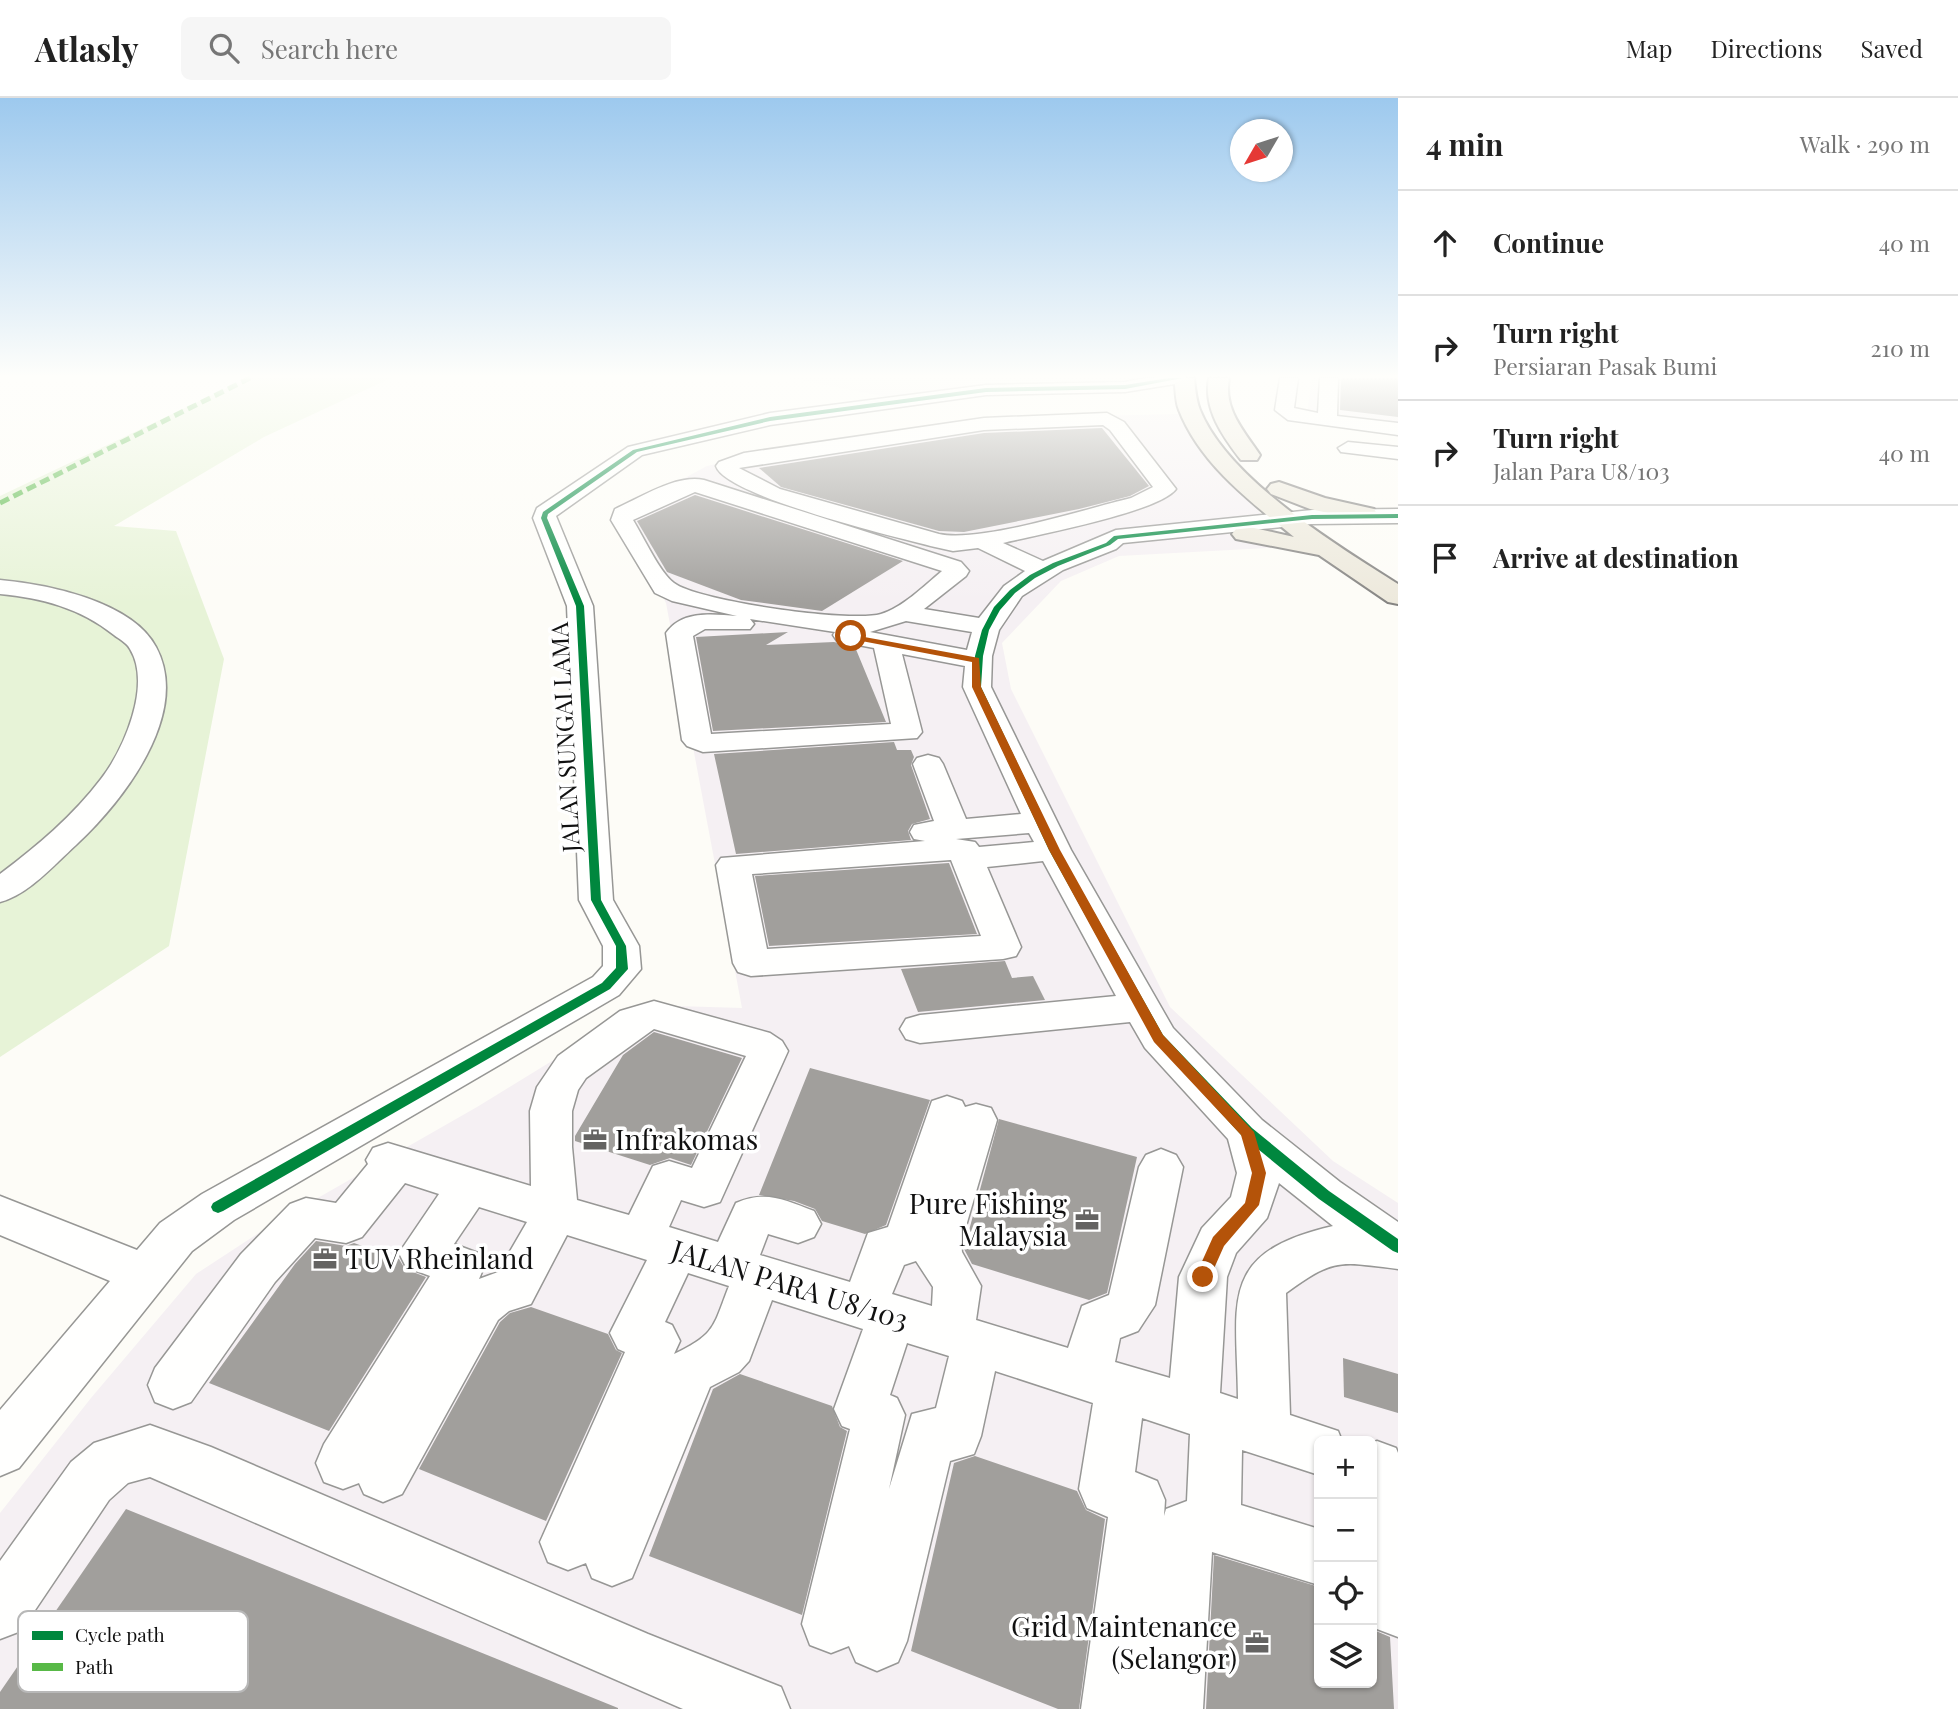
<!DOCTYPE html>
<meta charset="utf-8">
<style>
body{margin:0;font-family:"Playfair Display",serif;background:#f6f6f6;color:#222}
.controls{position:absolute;right:21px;bottom:21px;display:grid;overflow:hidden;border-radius:10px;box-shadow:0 2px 5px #0004}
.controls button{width:63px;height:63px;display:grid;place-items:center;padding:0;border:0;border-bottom:2px solid #e0e0e0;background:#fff;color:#222;font:35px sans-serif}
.compass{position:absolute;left:1230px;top:21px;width:63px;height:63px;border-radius:50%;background:#fff;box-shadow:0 2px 5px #0004;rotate:231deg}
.stop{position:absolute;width:21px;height:21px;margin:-16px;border:5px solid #b45309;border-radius:50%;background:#fff}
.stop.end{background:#b45309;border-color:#fff;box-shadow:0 2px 7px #0008}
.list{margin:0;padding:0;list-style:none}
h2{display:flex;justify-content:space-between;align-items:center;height:91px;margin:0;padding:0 28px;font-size:30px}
h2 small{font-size:23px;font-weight:400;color:#767676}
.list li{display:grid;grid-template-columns:46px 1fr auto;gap:21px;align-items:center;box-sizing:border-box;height:105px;padding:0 28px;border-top:2px solid #e0e0e0}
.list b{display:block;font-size:26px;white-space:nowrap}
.list p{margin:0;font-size:23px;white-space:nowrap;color:#767676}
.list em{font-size:23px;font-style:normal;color:#767676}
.icon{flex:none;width:38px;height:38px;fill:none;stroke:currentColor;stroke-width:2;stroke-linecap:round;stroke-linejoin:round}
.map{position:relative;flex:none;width:1398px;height:1611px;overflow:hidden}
header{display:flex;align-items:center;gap:42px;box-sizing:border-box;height:98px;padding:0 35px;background:#fff;border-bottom:2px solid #e0e0e0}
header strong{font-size:33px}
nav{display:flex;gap:38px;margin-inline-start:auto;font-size:24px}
.search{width:490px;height:63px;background:#f6f6f6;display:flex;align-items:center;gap:18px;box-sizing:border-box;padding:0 24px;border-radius:10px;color:#767676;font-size:26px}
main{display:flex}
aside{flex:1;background:#fff}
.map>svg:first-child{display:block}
.industrial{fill:#f5f0f3;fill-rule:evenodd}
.green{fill:#e7f3d7}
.building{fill:#a19f9c}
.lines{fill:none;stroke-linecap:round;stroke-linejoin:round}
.minor-casing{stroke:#979795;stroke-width:3}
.major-casing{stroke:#858482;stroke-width:4}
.minor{fill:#fffffe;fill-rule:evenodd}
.major{fill:#ede9dc;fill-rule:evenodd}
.quiet{stroke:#58b947;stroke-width:5;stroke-dasharray:10 5;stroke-linecap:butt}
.cycleway-casing{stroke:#fff;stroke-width:5}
.cycleway{fill:#00873e;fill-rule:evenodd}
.route{fill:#b45309}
.labels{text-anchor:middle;stroke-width:7;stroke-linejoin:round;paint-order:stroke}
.street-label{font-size:24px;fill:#111;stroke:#fff}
.near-poi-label{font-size:28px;fill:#111;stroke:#fff;text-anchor:start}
.near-street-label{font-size:28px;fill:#111;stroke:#fff}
.key{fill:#fff;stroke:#b8b8b8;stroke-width:2}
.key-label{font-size:19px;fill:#111}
</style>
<header>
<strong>Atlasly</strong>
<div class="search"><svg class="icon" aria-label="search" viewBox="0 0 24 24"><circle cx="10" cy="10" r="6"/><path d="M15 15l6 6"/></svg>Search here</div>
<nav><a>Map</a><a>Directions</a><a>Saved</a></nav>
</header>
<main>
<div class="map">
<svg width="1398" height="1611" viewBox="0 0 1398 1611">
<rect width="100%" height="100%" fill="#fdfcf7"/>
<g class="industrial">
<path d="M790,280H1161L1162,282L978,289L903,302Z"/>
<path d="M1312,280H1398V334L1306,323Z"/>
<path d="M1179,316L1288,449L1119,458L1061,483L1002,545L1011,591L1170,909L1333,1063L1398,1105V1611H0V1415L91,1300L196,1176L274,1125L477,1009L643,907L742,910L666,505L618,416L707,368L733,362L1090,318ZM1319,1343H1372V1585H1319Z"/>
</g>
<path class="green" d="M248,280H391L264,339L114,428L176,433L224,561L169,848L0,959V398Z"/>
<g class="building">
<path d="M1341,280H1398V319L1340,312Z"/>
<path d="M1102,330L1149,388L1130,398L1079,411L964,434L939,433L781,389L759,370L984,335Z"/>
<path d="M695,397L903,463L822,513L741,502L667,474L637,423Z"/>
<path d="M788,534L766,547L834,544L855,549L886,624L713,633L696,539Z"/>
<path d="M894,644L897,652H911L914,659L911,667L930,721L912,726L908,733L911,742L736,756L714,656Z"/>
<path d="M949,765L977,836L769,848L755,778Z"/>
<path d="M1005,863L1012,880L1033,878L1045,902L918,914L901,871Z"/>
<path d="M654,934L742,960L691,1067L670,1060L650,1067L575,1043V1038L623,957Z"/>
<path d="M810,970L930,1002L886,1127L865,1136L822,1123L815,1111L794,1103L759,1097Z"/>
<path d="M999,1021L1137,1059L1107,1195L1089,1202L972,1166L964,1151Z"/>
<path d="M316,1143L346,1148L354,1145L399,1161L405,1171L426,1179L329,1333L209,1285L295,1166Z"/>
<path d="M531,1209L608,1236L616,1252L622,1255L546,1423L419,1371L500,1224L510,1215Z"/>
<path d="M1343,1260L1398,1276V1315L1344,1299Z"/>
<path d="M740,1276L832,1308L840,1329L847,1333L802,1517L649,1458L713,1291Z"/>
<path d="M975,1358L1077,1393L1086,1412L1105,1421L1079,1611H1058L911,1553L954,1365Z"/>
<path d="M126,1411L618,1610V1611H0V1594Z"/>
<path d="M1214,1457L1319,1489V1585H1372V1526L1376,1533L1390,1539L1394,1611H1206Z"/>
</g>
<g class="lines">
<g class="minor-casing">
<g id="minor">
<path d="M1146,280H1190L1181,285L1125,294L986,297L770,327L642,357L556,418L593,508L613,802L639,848L641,871L619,897L234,1122L192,1153L19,1370L0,1378V1312L110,1183L0,1137V1098L137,1152L160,1125L202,1096L593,879L603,868V848L579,802L567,508L533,420L537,410L628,349L770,315L986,287L1125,284Z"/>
<path d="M1280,280H1298L1294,310L1318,315L1320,280H1338L1337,318L1398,325V337L1288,322L1275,312Z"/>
<path d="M1107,315L1124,324L1176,391C1159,414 1036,437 1003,445L1043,463L1116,432L1312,412L1398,411V425L1312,426L1123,445L1116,451L1063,472L1022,498L999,532L992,558L991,589L1071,752L1173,930L1262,1022L1340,1084L1398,1124V1171C1340,1164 1335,1159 1286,1195L1290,1317L1338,1333L1342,1343H1319V1377L1242,1352L1241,1407L1319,1431V1487L1212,1454L1203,1611H1081L1108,1419L1087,1410L1079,1391L1093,1305L995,1273L981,1338L974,1356L950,1363L907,1543L898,1564L877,1573L856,1564L849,1548L831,1555L810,1547L802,1526L850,1331L842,1328L834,1311L863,1231L772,1202L749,1263L739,1274L710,1289L632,1480L612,1488L592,1480L586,1465L568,1472L548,1464L540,1444L625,1254L618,1251L610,1235L647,1162L567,1137L531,1206L509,1213L498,1222L402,1396L383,1404L364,1396L359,1385L343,1391L324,1384L316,1365L324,1346L430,1178L406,1169L399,1155L439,1096L405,1085L362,1139L346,1145L315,1140L275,1184L191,1304L173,1311L155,1304L148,1287L155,1270L241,1156L290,1106L306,1100L336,1105L368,1066L366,1062L373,1050L388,1045L531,1088L530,1013L537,989L558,958L620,913L654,903L770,935L782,943L788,953L720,1104L704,1109L681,1102L669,1129L718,1144L736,1105C766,1092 784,1102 814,1113L821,1126L814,1139L798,1145L768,1136L760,1157L850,1184L868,1135L888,1129L932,1003L947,998L962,1003L965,1009L976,1006L991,1010L997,1022L961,1145L962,1154L981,1188L976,1222L1068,1250L1082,1208L1109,1197L1139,1069L1146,1057L1161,1051L1176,1057L1183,1069L1155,1207L1138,1233L1120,1240L1115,1264L1170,1280L1179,1179L1202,1130L1231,1099L1237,1075L1228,1041L1145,950L1130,924L920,945L906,941L900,931L906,921L920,917L1116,898L1043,763L987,769L1021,849L1016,858L1003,861L751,878L738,874L733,865L716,767L721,760L925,743L914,741L910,734L914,727L934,723L913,666L917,660L928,657L939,660L943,666L966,721L1021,716L963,589L965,568L902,556L922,634L917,640L703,654L687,648L682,642L666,535C682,512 712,516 737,518L672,503L655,495L611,422L615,411C640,400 676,376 704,382L961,464L969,473L966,478L924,511L979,520L1004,488L1025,473L978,450L953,453L935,449C899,440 725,398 716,368L719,364L744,355L984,320ZM1103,327L1110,332L1153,389L1131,400C1085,411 981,445 939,436L780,391L739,370L984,332ZM695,394L942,473C924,488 902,510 881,516C851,525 697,503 674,485C660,475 643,438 633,422ZM750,521L835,534L833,537L837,543L874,550L891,626L711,636L693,538L705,531H750L754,526ZM906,523L972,534L967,552L870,534ZM1029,735L1034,744L979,749L975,744L956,741ZM951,762L981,838L767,851L752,776ZM654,931L746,958L692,1070L669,1063L653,1068L629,1117L577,1102L572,1049V1013L578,992L586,980ZM1279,1085L1333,1128C1217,1155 1237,1202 1238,1301L1220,1295L1227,1179L1236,1155L1267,1120ZM479,1109L527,1124L498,1174L479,1181L484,1169L478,1155L454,1146ZM916,1163L933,1189L932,1208L892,1196L904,1167ZM688,1175L729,1188C713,1229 716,1236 674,1256L680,1243L672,1227L665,1224ZM907,1245L949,1258L936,1310L912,1316L889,1391L905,1317L897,1300L890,1297ZM1142,1320L1190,1336L1187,1403L1166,1411L1164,1418L1165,1402L1157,1383L1135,1374Z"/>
<path d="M1348,344L1398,349V361L1341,354L1338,350Z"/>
<path d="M0,482C46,486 132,503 156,549C192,616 122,704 76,747C54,767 28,797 0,804V776C37,748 73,718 101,681C124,651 152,587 130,551C127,545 119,541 114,537C80,510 42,500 0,496Z"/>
<path d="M150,1327L211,1349L648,1536L781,1589L790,1611H683L150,1379L128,1385L109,1402L21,1533L0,1541V1463L71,1364L94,1345Z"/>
<path d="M1377,1343L1396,1350L1398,1355V1539L1377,1531L1372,1520V1345Z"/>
</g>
</g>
<g class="major-casing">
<g id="major">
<path d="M1174,280H1194C1195,290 1196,302 1200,312C1228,381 1336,447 1398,486V506L1388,504L1319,457L1236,441L1232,436L1236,431L1245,428L1294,439C1251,404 1200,366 1179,312C1175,303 1176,290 1174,280Z"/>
<path d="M1209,280H1229C1223,311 1244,333 1260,357L1257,362H1241C1223,339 1203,311 1209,280Z"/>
<path d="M1279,384L1325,400L1374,411L1377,416L1374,421L1365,423L1310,411L1271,396L1267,391L1271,386Z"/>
</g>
</g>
<use href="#minor" class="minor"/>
<use href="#major" class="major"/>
<path class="quiet" d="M0,405L250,280"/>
<g class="cycleway-casing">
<g id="cycleway">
<path d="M1169,280H1183L1125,291L986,294L770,323L637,354L548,416L547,420L584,508L601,802L626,848L628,871L610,891L223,1113L218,1115L213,1113L211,1109L213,1105L602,885L616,870V848L591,802L576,508L541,420L543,414L633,352L770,319L986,290L1125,287Z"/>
<path d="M1398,416V420L1312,421L1118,441L1110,447L1058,468L1035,480L1015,495L1000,512L989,532L983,558L981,589L1059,752L1163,937L1252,1030L1329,1093L1398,1141V1155L1393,1153L1319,1101L1242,1038L1155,943L1049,752L973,589L975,558L982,532L994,509L1010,492L1030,477L1053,465L1106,445L1114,438L1312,417Z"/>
</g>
</g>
<use href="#cycleway" class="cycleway"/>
</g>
<linearGradient id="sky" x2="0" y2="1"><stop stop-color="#9dc9ee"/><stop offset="0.55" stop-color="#fefefb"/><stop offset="1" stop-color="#fefefb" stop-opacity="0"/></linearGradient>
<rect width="1398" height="506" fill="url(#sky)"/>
<path class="route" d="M848,536L979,560L981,589L1060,752L1163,937L1254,1034L1266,1075L1259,1107L1224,1148L1208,1184H1198L1195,1179L1213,1139L1245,1105L1252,1075L1241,1037L1154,944L1049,752L972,589V564L851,541Z"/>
<defs>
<g id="office-bare" transform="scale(1.89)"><path d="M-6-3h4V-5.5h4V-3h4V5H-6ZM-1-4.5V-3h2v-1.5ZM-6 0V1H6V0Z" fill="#646362" stroke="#fff" stroke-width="2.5" paint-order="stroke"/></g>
</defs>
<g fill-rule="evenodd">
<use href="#office-bare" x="595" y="1042"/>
<use href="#office-bare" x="1087" y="1122"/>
<use href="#office-bare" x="325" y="1161"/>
<use href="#office-bare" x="1257" y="1545"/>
</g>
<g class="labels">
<g class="street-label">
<text transform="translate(566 639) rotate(-93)" y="8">JALAN SUNGAI LAMA</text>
</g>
<g class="near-poi-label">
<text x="615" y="1052">Infrakomas</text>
<text x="1067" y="1116" text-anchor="end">Pure Fishing<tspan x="1067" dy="32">Malaysia</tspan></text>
<text x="345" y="1171">TUV Rheinland</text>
<text x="1237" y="1539" text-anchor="end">Grid Maintenance<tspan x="1237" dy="32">(Selangor)</tspan></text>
</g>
<g class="near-street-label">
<text transform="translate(790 1187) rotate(17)" y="10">JALAN PARA U8/103</text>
</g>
</g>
<rect x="18" y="1513" width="230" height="81" rx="10" class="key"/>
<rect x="32" y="1533" width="31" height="9" fill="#00873e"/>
<rect x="32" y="1565" width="31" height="8" fill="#58b947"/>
<g class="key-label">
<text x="75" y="1544">Cycle path</text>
<text x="75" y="1576">Path</text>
</g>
</svg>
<div class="controls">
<button>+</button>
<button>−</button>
<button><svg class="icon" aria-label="locate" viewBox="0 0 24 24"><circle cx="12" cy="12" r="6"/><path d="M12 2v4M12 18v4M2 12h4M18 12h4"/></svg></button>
<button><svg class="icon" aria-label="layers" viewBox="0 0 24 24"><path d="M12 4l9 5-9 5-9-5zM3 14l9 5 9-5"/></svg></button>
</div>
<svg class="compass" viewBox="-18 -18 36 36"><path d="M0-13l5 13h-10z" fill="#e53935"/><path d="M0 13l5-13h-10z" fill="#767676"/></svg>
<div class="stop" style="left:851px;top:538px"></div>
<div class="stop end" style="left:1203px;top:1179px"></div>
</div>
<aside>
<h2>4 min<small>Walk · 290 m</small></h2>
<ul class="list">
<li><svg class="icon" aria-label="ahead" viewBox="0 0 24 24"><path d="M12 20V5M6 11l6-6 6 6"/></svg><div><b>Continue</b></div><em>40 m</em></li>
<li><svg class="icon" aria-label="right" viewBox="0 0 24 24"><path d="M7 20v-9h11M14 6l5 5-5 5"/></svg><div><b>Turn right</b><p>Persiaran Pasak Bumi</p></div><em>210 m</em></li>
<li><svg class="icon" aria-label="right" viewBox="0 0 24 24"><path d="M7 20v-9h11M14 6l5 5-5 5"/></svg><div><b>Turn right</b><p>Jalan Para U8/103</p></div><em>40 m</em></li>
<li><svg class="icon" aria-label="arrive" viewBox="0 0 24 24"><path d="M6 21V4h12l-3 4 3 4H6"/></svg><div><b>Arrive at destination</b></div></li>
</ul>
</aside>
</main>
